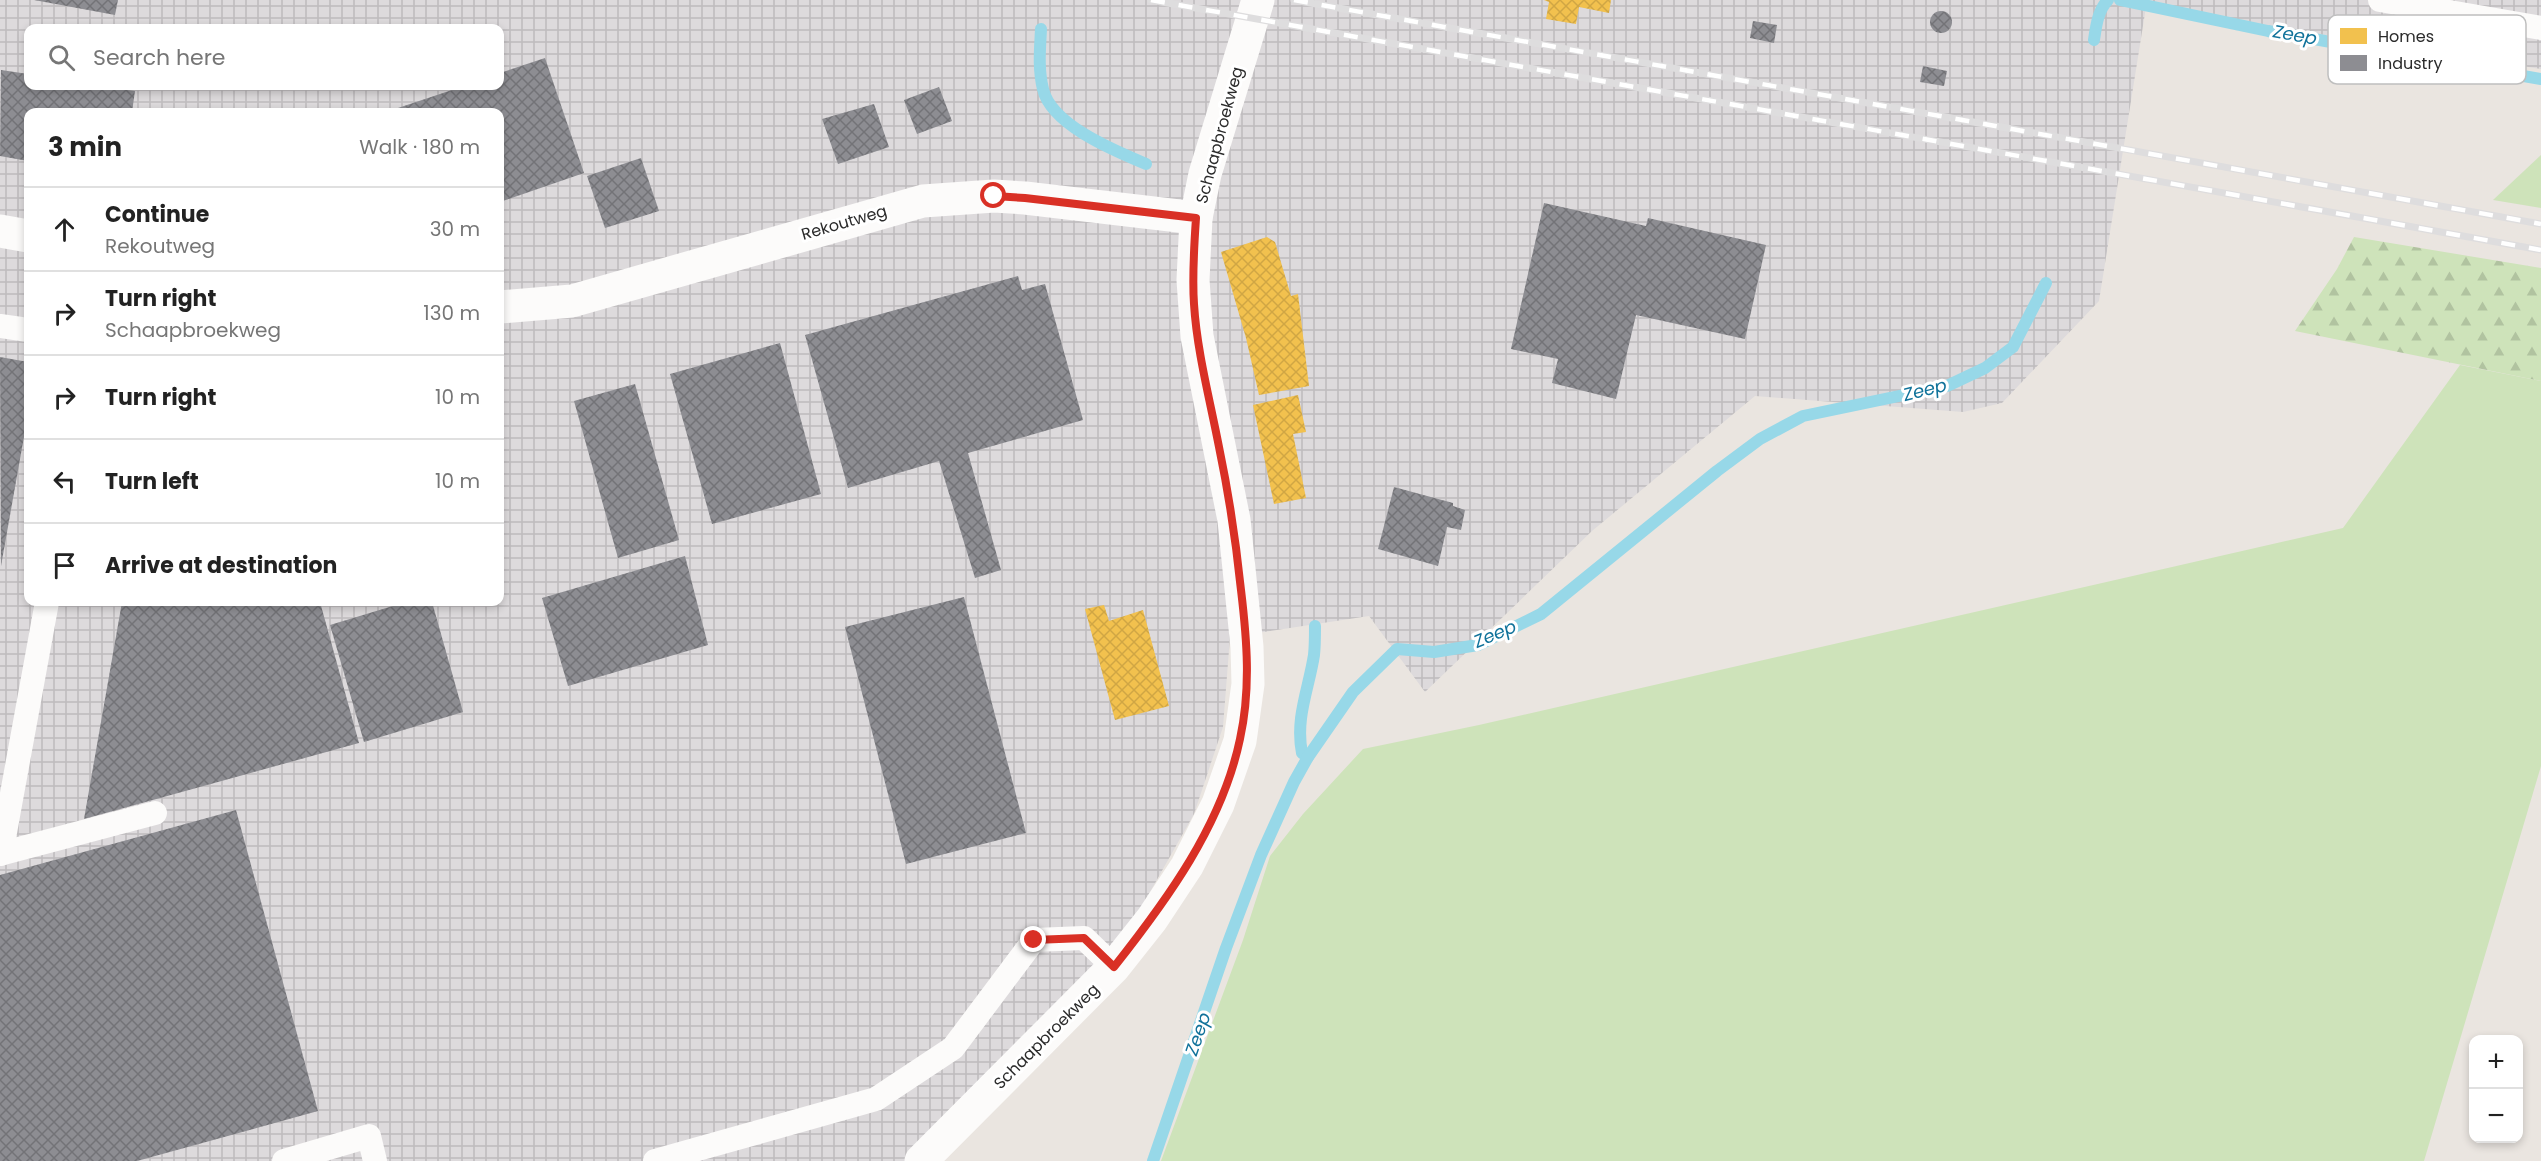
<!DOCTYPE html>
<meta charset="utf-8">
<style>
body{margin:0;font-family:Poppins,sans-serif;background:#f6f6f6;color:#222}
.controls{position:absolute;right:18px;bottom:18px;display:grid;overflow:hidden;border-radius:12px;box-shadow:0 3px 9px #0003}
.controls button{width:54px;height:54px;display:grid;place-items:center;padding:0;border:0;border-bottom:2px solid #e0e0e0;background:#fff;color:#222;font:30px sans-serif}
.stop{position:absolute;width:18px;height:18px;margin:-14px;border:4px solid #d93025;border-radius:50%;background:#fff}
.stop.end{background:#d93025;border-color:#fff;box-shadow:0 2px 6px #0008}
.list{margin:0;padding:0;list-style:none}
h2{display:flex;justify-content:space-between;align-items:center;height:78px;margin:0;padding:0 24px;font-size:26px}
h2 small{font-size:20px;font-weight:400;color:#767676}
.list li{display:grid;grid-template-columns:39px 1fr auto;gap:18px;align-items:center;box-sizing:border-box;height:84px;padding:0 24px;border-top:2px solid #e0e0e0}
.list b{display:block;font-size:22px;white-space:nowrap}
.list p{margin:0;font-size:20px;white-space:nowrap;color:#767676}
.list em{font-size:20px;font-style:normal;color:#767676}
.icon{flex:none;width:33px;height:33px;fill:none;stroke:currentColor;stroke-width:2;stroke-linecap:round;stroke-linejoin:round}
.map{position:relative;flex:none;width:2541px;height:1161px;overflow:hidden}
.search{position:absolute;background:#fff;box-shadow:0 3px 9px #0003;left:24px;top:24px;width:480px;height:66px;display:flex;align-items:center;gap:15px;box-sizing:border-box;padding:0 21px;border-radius:12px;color:#767676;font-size:22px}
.panel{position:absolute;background:#fff;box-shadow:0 3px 9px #0003;left:24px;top:108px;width:480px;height:498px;border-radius:12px}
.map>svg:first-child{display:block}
.industrial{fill:url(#industrial-grid);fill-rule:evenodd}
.grass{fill:#cee3ba}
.forest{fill:url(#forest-firs)}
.homes{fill:url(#homes-cross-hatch)}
.industry{fill:url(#industry-cross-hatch)}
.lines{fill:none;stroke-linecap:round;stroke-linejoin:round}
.stream{stroke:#97d8e8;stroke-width:12}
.service{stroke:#fcfbfa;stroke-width:24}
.minor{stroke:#fcfbfa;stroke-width:33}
.rail-casing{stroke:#deddde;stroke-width:7}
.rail{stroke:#fff;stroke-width:4.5;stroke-dasharray:14;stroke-linecap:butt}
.route{stroke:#d93025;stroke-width:8}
.labels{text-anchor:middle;stroke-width:6;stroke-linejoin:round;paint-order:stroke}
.street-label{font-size:16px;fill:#2b2b2b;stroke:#fff}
.water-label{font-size:18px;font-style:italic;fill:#10729a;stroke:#fff}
.key{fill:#fff;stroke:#bfbfbf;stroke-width:1.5}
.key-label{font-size:16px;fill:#2b2b2b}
</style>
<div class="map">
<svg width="2541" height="1161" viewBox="0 0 2541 1161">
<defs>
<pattern id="industrial-grid" width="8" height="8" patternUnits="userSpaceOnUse" patternTransform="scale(1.5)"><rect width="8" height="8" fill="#dddadc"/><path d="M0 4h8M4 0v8" fill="none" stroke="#bebbbd"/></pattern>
<pattern id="forest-firs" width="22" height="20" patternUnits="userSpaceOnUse" patternTransform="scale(1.5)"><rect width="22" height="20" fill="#cee3ba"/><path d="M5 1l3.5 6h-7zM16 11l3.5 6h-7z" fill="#b1c3a0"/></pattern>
<pattern id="homes-cross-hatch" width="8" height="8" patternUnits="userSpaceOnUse" patternTransform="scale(1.5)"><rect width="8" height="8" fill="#f2c14e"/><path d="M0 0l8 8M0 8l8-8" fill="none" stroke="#d0a644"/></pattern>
<pattern id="industry-cross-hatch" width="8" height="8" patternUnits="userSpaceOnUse" patternTransform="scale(1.5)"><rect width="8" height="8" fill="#8d8d92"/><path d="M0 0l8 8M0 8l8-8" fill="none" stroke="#737377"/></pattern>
</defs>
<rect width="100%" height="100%" fill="#eae5e0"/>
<path class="industrial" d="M0,0H2541V69L2146,7L2099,301L2002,403L1963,412L1755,396L1592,531L1425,692L1369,616L1230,637L1223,727L1194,814L1110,963L915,1161H0ZM28,28H500V86H28ZM28,112H500V602H28Z"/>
<g class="grass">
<path d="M2541,155V208L2493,200Z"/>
<path d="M2460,365L2541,381V766L2424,1161H1161L1243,940L1270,856L1303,814L1363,749L1479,725L2343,528Z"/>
</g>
<path class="forest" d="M2354,237L2541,268V381L2295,331L2337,269Z"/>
<g class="homes">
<path d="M1544,0H1611L1609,13L1579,7L1576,24L1546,19L1549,2Z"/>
<path d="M1267,237L1275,242L1291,296L1298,294L1309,386L1259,395L1246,338L1221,252Z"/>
<path d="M1298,395L1306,432L1293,434L1306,498L1274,504L1253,405Z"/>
<path d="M1104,605L1109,621L1143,610L1169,706L1115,720L1085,609Z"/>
</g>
<g class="industry">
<path d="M34,0H118L115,15Z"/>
<circle cx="1941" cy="22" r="11"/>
<path d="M1753,21L1777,25L1774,43L1750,38Z"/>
<path d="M545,58L584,173L500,202V112H386L464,86H500V73Z"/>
<path d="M1923,66L1947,71L1944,86L1920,82Z"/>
<path d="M1,70L28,74V86H98L135,91L132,112H28V161L0,156Z"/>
<path d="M939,87L952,121L917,134L904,100Z"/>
<path d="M874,104L889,147L838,164L822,119Z"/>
<path d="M641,158L659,211L605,228L587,176Z"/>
<path d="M1544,203L1646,226L1648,218L1766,245L1745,339L1636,315L1616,399L1552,383L1558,359L1511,349Z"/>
<path d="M1018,276L1022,290L1045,284L1083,420L968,453L1001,570L975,578L939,461L848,488L805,335Z"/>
<path d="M780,343L821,494L712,524L670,374Z"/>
<path d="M0,357L28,362V414L1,566Z"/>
<path d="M635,384L679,540L618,558L574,401Z"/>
<path d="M1394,487L1453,503V506L1465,510L1461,530L1447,527L1438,566L1378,549Z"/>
<path d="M685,556L708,645L568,686L542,598Z"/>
<path d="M964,597L1026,833L906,864L845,627Z"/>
<path d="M122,602H320L359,743L84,819Z"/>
<path d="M406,602H432L463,712L364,742L330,625Z"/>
<path d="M236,810L318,1111L137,1161H0V875Z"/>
</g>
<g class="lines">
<g class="stream">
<path d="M2120,0L2268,31L2541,79"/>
<path d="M1041,29C1040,49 1038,69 1043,89C1051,125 1115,151 1146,164"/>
<path d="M2094,40C2096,26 2098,10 2108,0"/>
<path d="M1308,757L1302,753C1295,718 1309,688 1314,655C1315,646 1315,636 1315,626"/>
<path d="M1153,1161L1226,948L1261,855L1294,782L1308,757L1353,692L1397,649L1434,652L1478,645L1541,614L1717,471L1760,439L1803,416L1947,386L1985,368L2013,347L2046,283"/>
</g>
<g class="service">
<path d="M2380,0L2541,28"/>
<path d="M0,326L28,330"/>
<path d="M0,854L155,813"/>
<path d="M1,854L47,602"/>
<path d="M284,1161L369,1136L375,1161"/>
<path d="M655,1161L876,1099L953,1048L1034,940L1084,938L1114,967"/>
</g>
<g class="minor">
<path d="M0,231L28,236"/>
<path d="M500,307L572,301L923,201L994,196L1025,198L1196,218"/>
<path d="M921,1161L1114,967L1152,919L1187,866L1218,804L1240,741L1248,684L1247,647L1234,520L1197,336L1193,280L1196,218L1205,174L1258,0"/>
</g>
<g class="rail-casing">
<g id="rail">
<path d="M1151,0L2541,250"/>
<path d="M1294,0L2541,224"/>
</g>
</g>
<use href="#rail" class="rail"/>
</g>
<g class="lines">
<path class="route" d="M994,196L1025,198L1196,218C1194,247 1192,275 1194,304C1197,352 1210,400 1219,447C1229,495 1236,542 1241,590C1247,640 1251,689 1240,739C1222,825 1167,900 1114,967L1084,938L1034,940"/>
</g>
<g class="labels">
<g class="street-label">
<text transform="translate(1219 135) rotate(-75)" y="6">Schaapbroekweg</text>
<text transform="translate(844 222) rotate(-16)" y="6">Rekoutweg</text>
<text transform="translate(1046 1036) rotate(-45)" y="6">Schaapbroekweg</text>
</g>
<g class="water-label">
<text transform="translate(2295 35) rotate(10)" y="6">Zeep</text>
<text transform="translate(1925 390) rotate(-14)" y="6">Zeep</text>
<text transform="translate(1495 634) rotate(-23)" y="6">Zeep</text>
<text transform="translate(1198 1034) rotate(-71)" y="6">Zeep</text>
</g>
</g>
<rect x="2328" y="15" width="198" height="69" rx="9" class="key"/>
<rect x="2340" y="28" width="27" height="16" fill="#f2c14e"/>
<rect x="2340" y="55" width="27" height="16" fill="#8d8d92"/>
<g class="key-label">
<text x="2378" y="42">Homes</text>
<text x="2378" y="69">Industry</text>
</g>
</svg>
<div class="controls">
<button>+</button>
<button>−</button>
</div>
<div class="stop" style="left:994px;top:196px"></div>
<div class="stop end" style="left:1034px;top:940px"></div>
<div class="search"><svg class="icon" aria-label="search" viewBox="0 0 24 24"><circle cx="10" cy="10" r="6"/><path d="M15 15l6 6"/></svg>Search here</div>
<section class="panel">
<h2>3 min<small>Walk · 180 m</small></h2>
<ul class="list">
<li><svg class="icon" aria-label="ahead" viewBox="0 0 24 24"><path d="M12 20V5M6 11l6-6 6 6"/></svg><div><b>Continue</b><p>Rekoutweg</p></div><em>30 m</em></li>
<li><svg class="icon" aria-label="right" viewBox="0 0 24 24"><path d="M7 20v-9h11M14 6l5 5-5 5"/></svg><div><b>Turn right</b><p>Schaapbroekweg</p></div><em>130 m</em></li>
<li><svg class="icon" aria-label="right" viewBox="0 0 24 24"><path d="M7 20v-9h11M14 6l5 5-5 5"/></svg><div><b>Turn right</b></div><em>10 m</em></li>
<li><svg class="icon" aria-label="left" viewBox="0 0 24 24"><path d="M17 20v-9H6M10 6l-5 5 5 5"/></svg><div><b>Turn left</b></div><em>10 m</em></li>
<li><svg class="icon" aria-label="arrive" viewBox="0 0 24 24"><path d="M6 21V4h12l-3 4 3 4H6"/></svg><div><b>Arrive at destination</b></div></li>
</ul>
</section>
</div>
